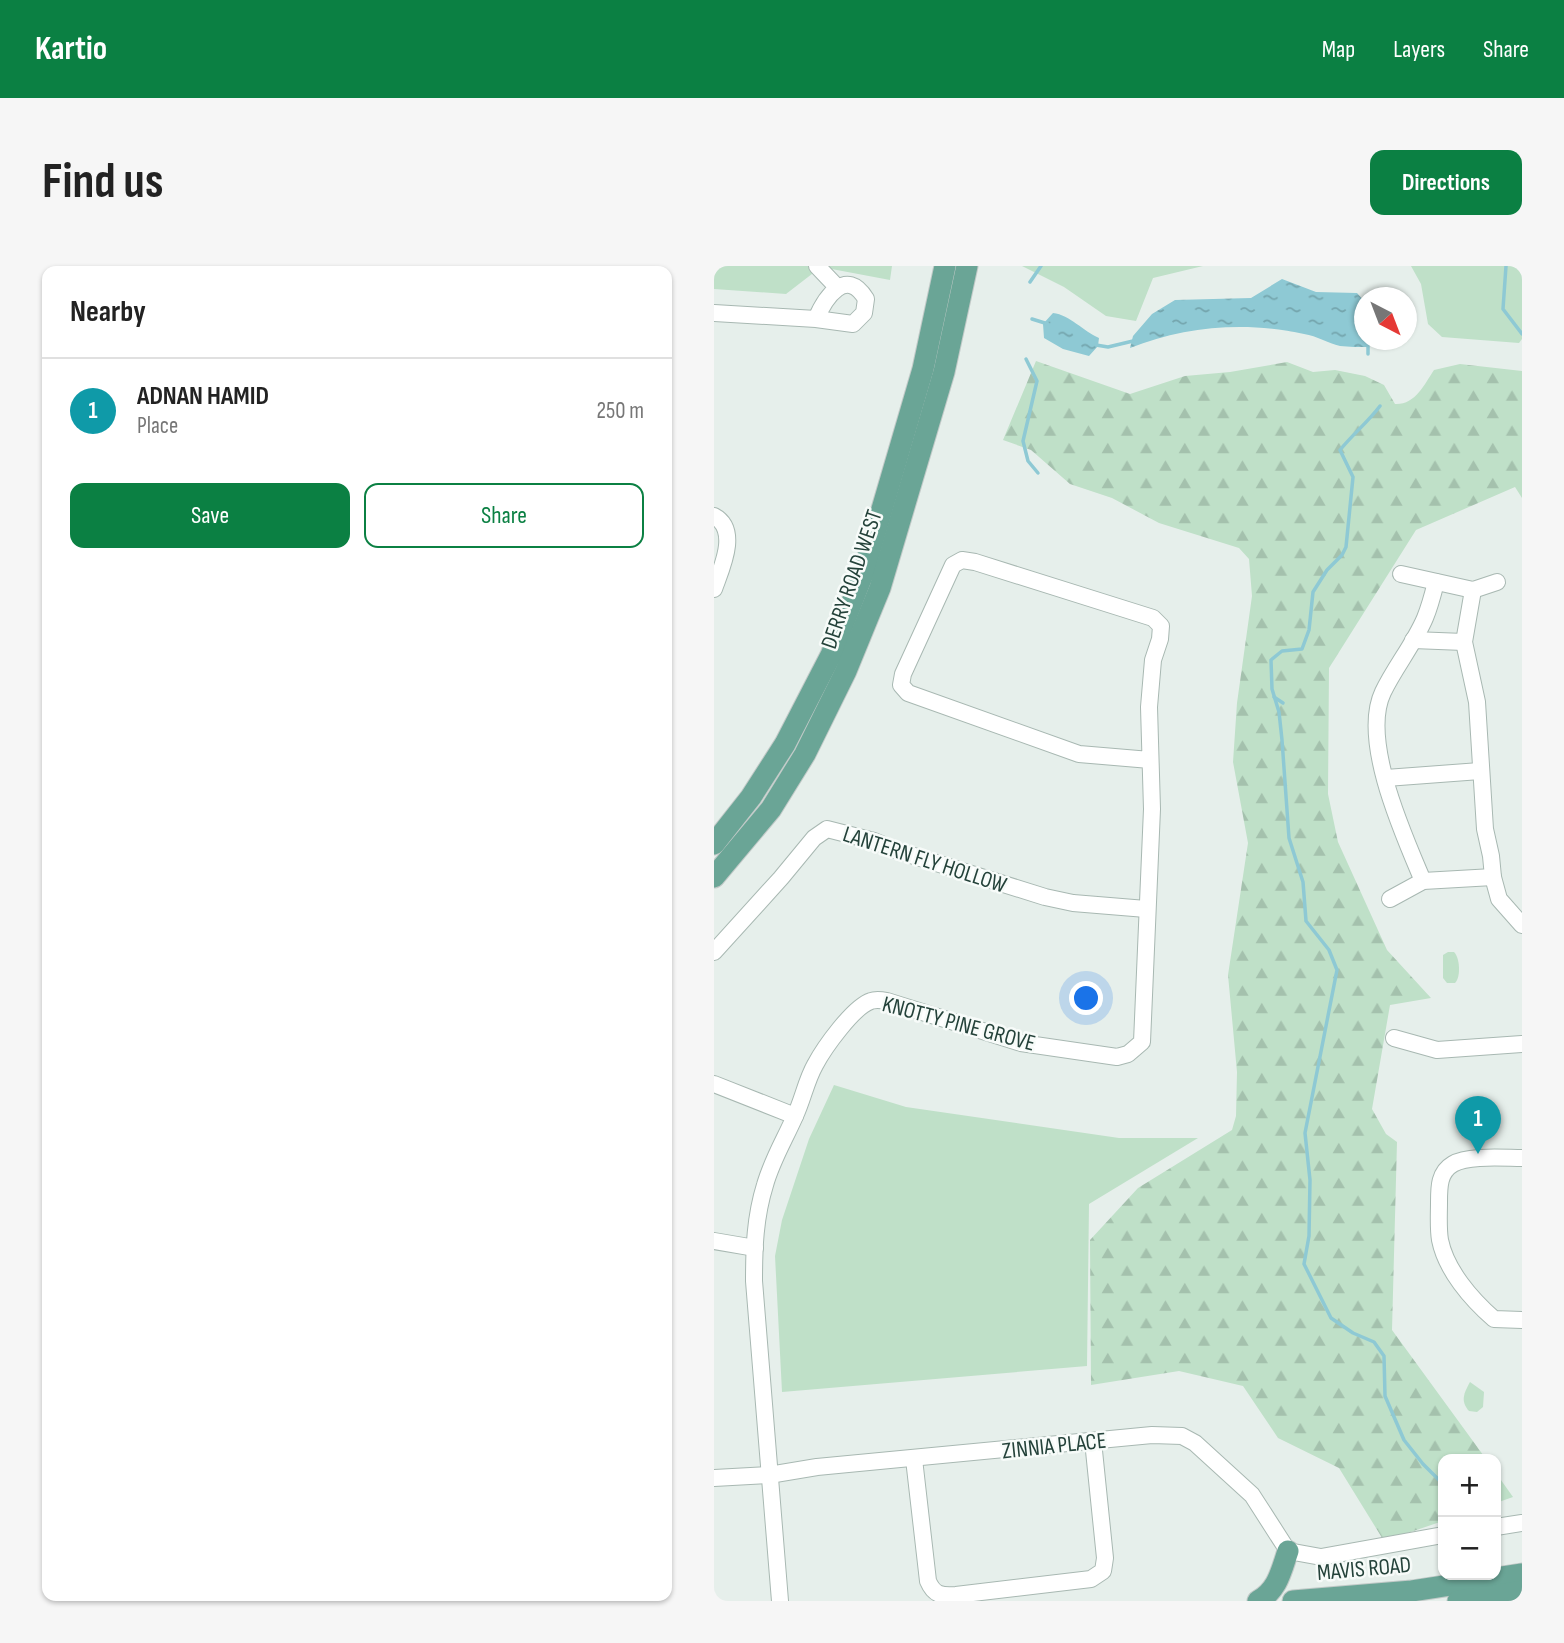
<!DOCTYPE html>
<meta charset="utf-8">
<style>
body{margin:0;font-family:"Sofia Sans Condensed",sans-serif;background:#f6f6f6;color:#222}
.controls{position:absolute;right:21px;bottom:21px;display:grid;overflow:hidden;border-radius:14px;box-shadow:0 2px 5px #0004}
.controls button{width:63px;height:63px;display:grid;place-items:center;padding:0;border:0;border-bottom:2px solid #e0e0e0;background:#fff;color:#222;font:35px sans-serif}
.compass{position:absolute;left:640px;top:21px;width:63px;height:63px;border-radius:50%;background:#fff;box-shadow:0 2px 5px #0004;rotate:138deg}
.you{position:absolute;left:373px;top:733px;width:24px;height:24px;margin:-18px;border:5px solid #fff;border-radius:50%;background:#1a73e8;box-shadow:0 0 0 10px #1a73e833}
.badge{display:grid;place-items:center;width:46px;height:46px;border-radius:50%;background:#0b8043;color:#fff;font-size:23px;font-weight:700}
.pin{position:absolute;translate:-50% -58px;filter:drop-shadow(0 2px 4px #0008)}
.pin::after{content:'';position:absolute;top:37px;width:24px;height:21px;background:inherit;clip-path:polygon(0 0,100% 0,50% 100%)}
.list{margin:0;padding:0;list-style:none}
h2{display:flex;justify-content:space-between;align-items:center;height:91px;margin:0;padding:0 28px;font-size:30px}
h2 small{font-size:23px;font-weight:400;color:#767676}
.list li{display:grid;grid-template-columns:46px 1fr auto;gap:21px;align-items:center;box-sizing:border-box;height:105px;padding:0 28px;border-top:2px solid #e0e0e0}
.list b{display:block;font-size:26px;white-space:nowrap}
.list p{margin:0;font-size:23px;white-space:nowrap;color:#767676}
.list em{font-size:23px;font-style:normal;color:#767676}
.actions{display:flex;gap:14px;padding:21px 28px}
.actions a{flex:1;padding:16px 0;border:2px solid #0b8043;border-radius:14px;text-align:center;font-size:24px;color:#0b8043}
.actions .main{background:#0b8043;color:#fff}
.map{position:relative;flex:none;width:808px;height:1335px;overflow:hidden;border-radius:14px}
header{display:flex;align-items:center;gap:42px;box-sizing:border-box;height:98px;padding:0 35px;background:#0b8043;color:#fff}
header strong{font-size:33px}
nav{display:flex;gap:38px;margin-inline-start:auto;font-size:24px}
.intro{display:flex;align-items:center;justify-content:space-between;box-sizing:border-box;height:168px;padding:0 42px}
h1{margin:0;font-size:49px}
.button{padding:18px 32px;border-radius:14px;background:#0b8043;color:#fff;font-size:24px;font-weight:700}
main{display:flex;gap:42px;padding:0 42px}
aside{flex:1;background:#fff;border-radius:14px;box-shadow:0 2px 5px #0004}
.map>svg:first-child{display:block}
.forest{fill:url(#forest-firs)}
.park{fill:#bfe0c8}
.water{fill:url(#water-ripples)}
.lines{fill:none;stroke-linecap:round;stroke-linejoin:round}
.stream{stroke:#8ec9d4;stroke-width:3.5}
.minor-casing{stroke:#a8b8b2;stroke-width:18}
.major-casing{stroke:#c2cac8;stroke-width:23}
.minor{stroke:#fff;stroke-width:16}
.major{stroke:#6aa596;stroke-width:21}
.labels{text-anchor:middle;stroke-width:5;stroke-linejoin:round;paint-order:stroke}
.street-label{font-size:23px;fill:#24423a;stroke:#f7fbf9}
</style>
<header>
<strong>Kartio</strong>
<nav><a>Map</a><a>Layers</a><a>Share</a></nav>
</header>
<div class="intro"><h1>Find us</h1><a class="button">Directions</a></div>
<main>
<aside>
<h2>Nearby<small></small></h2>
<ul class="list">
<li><span class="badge" style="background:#0f9aa8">1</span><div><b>ADNAN HAMID</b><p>Place</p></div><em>250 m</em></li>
</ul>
<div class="actions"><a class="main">Save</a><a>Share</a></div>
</aside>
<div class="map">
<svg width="808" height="1335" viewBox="0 0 808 1335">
<defs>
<pattern id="forest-firs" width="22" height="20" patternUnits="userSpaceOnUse" patternTransform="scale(1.75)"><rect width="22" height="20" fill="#bfe0c8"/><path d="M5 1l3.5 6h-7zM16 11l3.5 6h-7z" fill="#a4c1ad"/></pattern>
<pattern id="water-ripples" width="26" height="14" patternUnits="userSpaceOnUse" patternTransform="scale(1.75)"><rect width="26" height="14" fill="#8ec9d4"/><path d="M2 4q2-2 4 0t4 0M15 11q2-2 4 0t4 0" fill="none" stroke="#74a5ad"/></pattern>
</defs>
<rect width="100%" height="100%" fill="#e6efeb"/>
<g class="forest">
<path d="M322,95L416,128L471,110L516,106L573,96L599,106L621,104L651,110L670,119L681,138C701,139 710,119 720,104L746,98L808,105V232L801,221L702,264L615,402L614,528L624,576L673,684L717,732L676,739L658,843L672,868L683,876L678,1064L772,1193H729V1255L670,1275L625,1202L564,1172L529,1120L465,1105L377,1119L376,974L424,922L518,864L522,850L523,806L514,709L534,577L519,496L523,437L538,330L535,293L525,282L445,257L398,232L356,218L317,184L289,174Z"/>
<path d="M782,1207L799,1231L782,1237Z"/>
</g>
<g class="park">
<path d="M0,0H178L176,14L107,1L72,28L0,23Z"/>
<path d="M308,0H489L439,12L422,55L392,50L350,21Z"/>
<path d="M697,0H808V73L805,77L728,71L714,58L707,18Z"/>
<path d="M734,686H740C746,692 747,711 741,717H733L729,712V689Z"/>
<path d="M120,819L192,841L405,872H484L375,938L373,1100L68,1126L61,990L68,954L95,873Z"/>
<path d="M756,1116L770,1126L769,1141L763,1146L755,1145C746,1135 750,1127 756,1116Z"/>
</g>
<g class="water">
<path d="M568,13L602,26L643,27L650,35V74H661L653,81C645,81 635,81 626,80C614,77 603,70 590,68C533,55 470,60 416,82L419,70L438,48L461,34L537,32Z"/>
<path d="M339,47C356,49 369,65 385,72L384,80L375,90L349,83L330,72L329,58Z"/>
</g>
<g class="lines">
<g class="stream">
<path d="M792,0L789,43L808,68"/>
<path d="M316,16L327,0"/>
<path d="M318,53L334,58"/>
<path d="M382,79L394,81L419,75"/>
<path d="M654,88V74"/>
<path d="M312,93L323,115L309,175L314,195L324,207"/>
<path d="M666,140C654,156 639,168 626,184L639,211L632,281L628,289L613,304L599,326L595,364L588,383L568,385L557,394L558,423L565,446L568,474L575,572L589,616L592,655L615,684L623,704L591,867L596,914L595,970L590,998L617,1052L639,1067L660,1076L670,1090L671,1130L690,1174L709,1198L729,1218"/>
<path d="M560,431L569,437"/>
</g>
<g class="minor-casing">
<g id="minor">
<path d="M103,0L123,21"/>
<path d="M0,47L102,53L139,58L150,47L152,33C132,0 111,32 102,53"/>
<path d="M0,250C26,264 7,303 0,323"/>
<path d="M687,308L759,324L783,316"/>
<path d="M759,324L750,376L763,436L771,563L777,590L779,611L785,633L808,659"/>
<path d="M699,374L750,376"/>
<path d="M672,512L766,505"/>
<path d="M709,615C690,570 646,474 669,426C681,401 700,378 711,352C716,340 719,328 722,316"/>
<path d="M676,633L709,615L779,611"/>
<path d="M0,686L67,612L100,572L113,563L160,575L184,585L331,631L359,637L432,643"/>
<path d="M680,772L723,784L808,778"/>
<path d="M0,818L81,850"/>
<path d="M808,892C790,892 754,889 739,898C725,906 725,921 725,936C725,948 724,962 726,974C732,1004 757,1033 780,1053L808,1054"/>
<path d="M0,975L41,982"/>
<path d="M200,1193L214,1315C220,1329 227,1330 242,1329L377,1313L389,1305L391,1292L379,1175"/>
<path d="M0,1212L55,1209L103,1201L438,1169L468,1170L481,1177L538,1229L574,1285L607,1291L729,1269"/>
<path d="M782,1261L808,1257"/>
<path d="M66,1335L40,1015C40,982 41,951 51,919C58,894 71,873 81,850C89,833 92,815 101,799C110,782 139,741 157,735C162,733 168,734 173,735L307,777L403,791L414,788L428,776L438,543L435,441L439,394L446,373L447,360L439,352L261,296L248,294L239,299L189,408L187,419L194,427L365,488L436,494"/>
</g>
</g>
<g class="major-casing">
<g id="major">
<path d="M0,578L37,531L71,478L117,389L149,308L209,103L231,0"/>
<path d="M0,611L57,543L91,488L132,405L166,322L230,106L253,0"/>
<path d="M544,1335C564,1324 567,1305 574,1285"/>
<path d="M579,1335L698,1325L808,1308"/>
<path d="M744,1335L808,1325"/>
</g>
</g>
<use href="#minor" class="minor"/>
<use href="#major" class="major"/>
</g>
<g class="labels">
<g class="street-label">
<text transform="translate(137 313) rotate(-71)" y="8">DERRY ROAD WEST</text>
<text transform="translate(211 593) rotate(18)" y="8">LANTERN FLY HOLLOW</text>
<text transform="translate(245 757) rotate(15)" y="8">KNOTTY PINE GROVE</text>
<text transform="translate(340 1179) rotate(-6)" y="8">ZINNIA PLACE</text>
<text transform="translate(650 1302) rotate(-5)" y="8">MAVIS ROAD</text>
</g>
</g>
</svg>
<div class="controls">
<button>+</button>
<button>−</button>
</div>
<svg class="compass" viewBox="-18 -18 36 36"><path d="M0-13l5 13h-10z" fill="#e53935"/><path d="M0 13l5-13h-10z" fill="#767676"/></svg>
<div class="you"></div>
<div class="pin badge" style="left:764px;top:888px;background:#0f9aa8">1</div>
</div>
</main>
